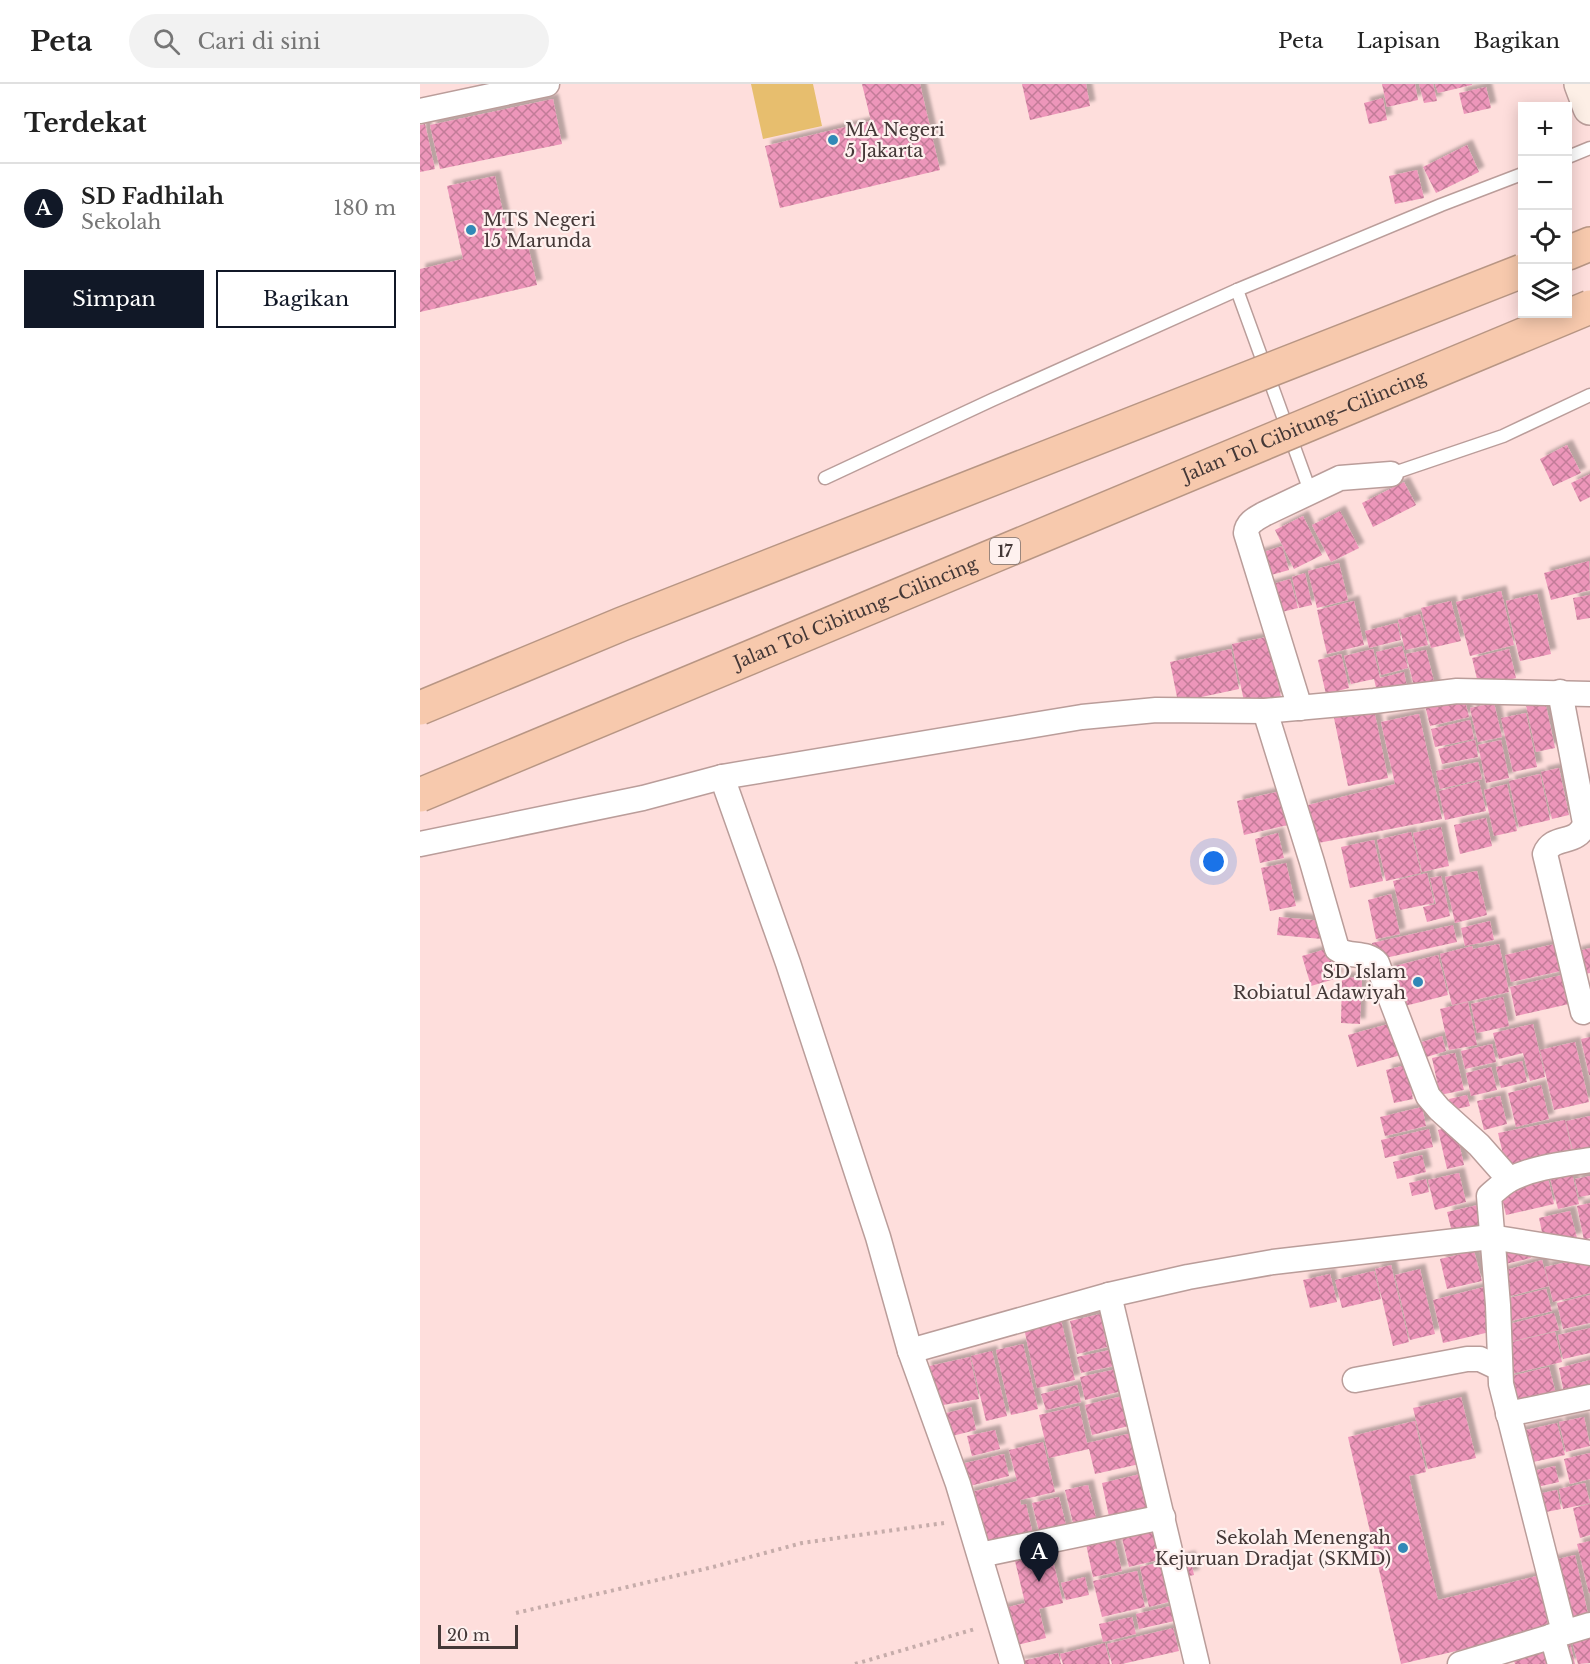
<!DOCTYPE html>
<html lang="id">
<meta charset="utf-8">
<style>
body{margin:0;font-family:"Libre Baskerville",serif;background:#f2f2f2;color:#222}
.controls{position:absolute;right:18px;top:18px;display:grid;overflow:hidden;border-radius:0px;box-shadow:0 3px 15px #0003}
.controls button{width:54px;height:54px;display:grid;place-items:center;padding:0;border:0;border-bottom:2px solid #e0e0e0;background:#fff;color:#222;font:30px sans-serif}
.scale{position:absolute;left:18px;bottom:15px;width:80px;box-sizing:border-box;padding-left:6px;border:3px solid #443837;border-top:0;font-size:16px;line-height:21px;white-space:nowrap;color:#443837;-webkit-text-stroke:4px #fef1ef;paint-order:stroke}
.you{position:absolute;left:794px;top:778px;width:21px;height:21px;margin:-15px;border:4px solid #fff;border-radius:50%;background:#1a73e8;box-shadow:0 0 0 9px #1a73e833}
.badge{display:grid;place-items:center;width:39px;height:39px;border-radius:50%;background:#111827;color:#fff;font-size:20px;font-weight:700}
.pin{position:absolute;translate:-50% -50px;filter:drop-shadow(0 2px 3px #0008)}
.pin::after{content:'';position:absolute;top:32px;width:21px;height:18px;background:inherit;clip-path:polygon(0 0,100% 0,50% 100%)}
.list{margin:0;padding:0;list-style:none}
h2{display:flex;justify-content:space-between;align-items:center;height:78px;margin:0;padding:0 24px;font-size:26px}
h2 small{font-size:20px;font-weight:400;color:#767676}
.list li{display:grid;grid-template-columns:39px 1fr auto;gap:18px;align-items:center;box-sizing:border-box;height:90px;padding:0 24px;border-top:2px solid #e0e0e0}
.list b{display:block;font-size:22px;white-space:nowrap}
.list p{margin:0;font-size:20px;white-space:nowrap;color:#767676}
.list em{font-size:20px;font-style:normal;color:#767676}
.actions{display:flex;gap:12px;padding:18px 24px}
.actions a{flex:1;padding:14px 0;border:2px solid #111827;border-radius:0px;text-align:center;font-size:21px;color:#111827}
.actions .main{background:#111827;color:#fff}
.icon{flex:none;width:33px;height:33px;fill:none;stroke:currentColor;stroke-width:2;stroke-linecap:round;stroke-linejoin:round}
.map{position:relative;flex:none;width:1170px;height:1580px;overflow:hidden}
header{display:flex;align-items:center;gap:36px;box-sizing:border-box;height:84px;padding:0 30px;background:#fff;border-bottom:2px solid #e0e0e0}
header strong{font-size:28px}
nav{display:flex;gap:33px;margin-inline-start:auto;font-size:21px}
.search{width:420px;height:54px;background:#f2f2f2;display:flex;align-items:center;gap:15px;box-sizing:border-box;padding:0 21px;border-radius:33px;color:#767676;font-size:22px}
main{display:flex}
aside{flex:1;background:#fff}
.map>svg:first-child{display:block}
.garden{fill:#e7be6e}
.building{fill:url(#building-cross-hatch);filter:url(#shadow)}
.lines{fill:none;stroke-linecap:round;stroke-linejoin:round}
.lane-casing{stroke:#ba9d9a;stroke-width:15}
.street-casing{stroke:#ba9d9a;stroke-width:27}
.secondary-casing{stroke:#ba9d9a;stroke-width:36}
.highway-casing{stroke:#b89684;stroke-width:36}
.path{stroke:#c6acaa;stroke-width:4;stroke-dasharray:3 4.5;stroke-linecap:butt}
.lane{stroke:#fff;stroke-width:12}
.street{stroke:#fff;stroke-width:24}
.secondary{stroke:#fdefe6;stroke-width:33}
.highway{stroke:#f7c9ad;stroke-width:33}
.highway-bridge-casing{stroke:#b89684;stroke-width:36;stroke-linecap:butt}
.highway-bridge{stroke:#f7c9ad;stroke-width:33}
.poi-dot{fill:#3189b7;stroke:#fef1ef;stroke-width:2}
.labels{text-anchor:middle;stroke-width:4.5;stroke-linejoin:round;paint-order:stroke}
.shield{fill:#fef1ef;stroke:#7c706e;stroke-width:1.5}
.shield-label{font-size:16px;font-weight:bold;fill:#443837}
.poi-label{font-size:18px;fill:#443837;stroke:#fef1ef;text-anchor:start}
.street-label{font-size:18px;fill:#443837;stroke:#fef1ef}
</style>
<header>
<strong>Peta</strong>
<div class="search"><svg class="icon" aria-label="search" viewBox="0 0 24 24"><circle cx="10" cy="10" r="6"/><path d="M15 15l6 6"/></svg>Cari di sini</div>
<nav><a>Peta</a><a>Lapisan</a><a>Bagikan</a></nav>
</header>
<main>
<aside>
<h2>Terdekat<small></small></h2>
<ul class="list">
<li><span class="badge">A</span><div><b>SD Fadhilah</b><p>Sekolah</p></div><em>180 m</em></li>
</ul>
<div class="actions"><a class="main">Simpan</a><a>Bagikan</a></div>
</aside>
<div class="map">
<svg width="1170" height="1580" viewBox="0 0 1170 1580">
<defs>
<pattern id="building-cross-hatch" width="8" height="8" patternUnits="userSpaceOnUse" patternTransform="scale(1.5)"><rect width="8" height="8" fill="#ed96ba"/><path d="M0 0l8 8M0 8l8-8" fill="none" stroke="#c27b98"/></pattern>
<filter id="shadow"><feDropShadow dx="5.5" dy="-5.5" stdDeviation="1.5" flood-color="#0004"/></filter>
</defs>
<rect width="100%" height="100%" fill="#fededc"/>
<path class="garden" d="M331,0H393L402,42L343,55Z"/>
<g class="building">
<path d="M442,0H500L520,86L360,124L345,62L451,37Z"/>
<path d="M602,0H666L670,22L610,36Z"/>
<path d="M962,0H995L998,16L967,23Z"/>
<path d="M999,0H1013L1017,17L1004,19Z"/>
<path d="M1015,0H1052V1L1018,9Z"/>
<path d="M1066,3L1071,24L1044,30L1039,9Z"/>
<path d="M963,14L967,36L949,40L944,19Z"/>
<path d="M133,15L142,60L20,85L10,41Z"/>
<path d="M5,40L15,85L0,88V41Z"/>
<path d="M1047,61L1059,88L1016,109L1003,83Z"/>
<path d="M997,86L1004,114L975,120L969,92Z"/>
<path d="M75,92L91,164L108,161L117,201L0,228V185L43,175L27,102Z"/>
<path d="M1147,361L1161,389L1133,402L1120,375Z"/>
<path d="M1170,390V413L1160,418L1151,399Z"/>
<path d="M984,398L996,421L953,443L942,419Z"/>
<path d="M920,427L939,464L911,478L892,441Z"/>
<path d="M883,432L902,471L874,485L855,446Z"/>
<path d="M862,462L869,486L844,493L837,470Z"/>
<path d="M1169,477L1170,506L1131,516L1124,489Z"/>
<path d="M919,479L928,516L897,524L888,487Z"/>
<path d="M885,489L892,521L879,524L872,493Z"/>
<path d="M870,495L878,524L854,530L846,502Z"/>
<path d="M1081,507L1094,561L1050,572L1036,518Z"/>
<path d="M1117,510L1131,570L1100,577L1086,517Z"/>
<path d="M1170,511V534L1157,536L1153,514Z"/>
<path d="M934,517L944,561L907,570L897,526Z"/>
<path d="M1031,517L1041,557L1011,564L1001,524Z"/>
<path d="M1000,530L1008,561L985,566L978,536Z"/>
<path d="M977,539L981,556L949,564L945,547Z"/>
<path d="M847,553L861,613L825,622L812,560Z"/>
<path d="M982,562L988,584L961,591L956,568Z"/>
<path d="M811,565L819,605L758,618L750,578Z"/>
<path d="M953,565L960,594L984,588L988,609L959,616L954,595L931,600L924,572Z"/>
<path d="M1089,565L1096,594L1059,603L1052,574Z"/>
<path d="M1006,566L1016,605L996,610L986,570Z"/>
<path d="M921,570L929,604L906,610L898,576Z"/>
<path d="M1044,613L1049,633L1010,642L1005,621Z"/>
<path d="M1125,617L1135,664L1116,668L1106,621Z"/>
<path d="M1074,619L1082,653L1058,658L1050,624Z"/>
<path d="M954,626L968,694L928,702L914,634Z"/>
<path d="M1106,629L1117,683L1093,688L1081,634Z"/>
<path d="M999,630L1022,735L893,760L884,722L975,700L961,638Z"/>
<path d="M1050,636L1054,655L1015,663L1011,645Z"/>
<path d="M1055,656L1058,673L1022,680L1018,665Z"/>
<path d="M1081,656L1089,694L1066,699L1058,661Z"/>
<path d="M1058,678L1062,695L1020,705L1016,687Z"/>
<path d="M1139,684L1149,731L1132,735L1121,688Z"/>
<path d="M1120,690L1130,736L1099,743L1089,697Z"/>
<path d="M1059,697L1066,727L1025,736L1019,707Z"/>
<path d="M1087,700L1097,747L1074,752L1064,706Z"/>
<path d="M861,707L868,741L824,751L817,717Z"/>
<path d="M1066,734L1072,762L1040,770L1034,741Z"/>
<path d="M1021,743L1029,782L1002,788L993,749Z"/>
<path d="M991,748L1001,789L966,797L957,756Z"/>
<path d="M858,749L864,774L840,779L835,755Z"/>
<path d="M954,756L963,797L930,804L921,763Z"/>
<path d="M866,779L876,822L850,827L841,784Z"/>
<path d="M1057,787L1067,831L1035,839L1025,793Z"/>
<path d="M1007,789L1014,819L980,826L973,797Z"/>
<path d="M1021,792L1030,832L1007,838L1003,823L1016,820L1010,794Z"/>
<path d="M971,810L980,850L956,855L948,816Z"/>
<path d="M859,833L903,837L902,855L857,851Z"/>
<path d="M1070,837L1074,856L1045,862L1041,844Z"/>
<path d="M1033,841L1037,858L956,876L952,859Z"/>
<path d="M1144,858L1150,885L1091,898L1085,871Z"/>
<path d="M1079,860L1089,908L1032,921L1020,870L1052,862L1053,865Z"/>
<path d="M910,864L918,894L891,902L882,872Z"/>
<path d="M1170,864V889L1160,891L1155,868Z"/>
<path d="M1018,871L1028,911L977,924L967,884Z"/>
<path d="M1142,891L1149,920L1096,932L1090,903Z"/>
<path d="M922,893L942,894L940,940L921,939Z"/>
<path d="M1083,913L1089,942L1057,949L1051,920Z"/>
<path d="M1048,918L1057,961L1029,966L1020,925Z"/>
<path d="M972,939L981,971L937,983L928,951Z"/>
<path d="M1113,940L1125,993L1110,997L1103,969L1079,975L1073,949Z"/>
<path d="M1022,952L1026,967L1000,975L995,960Z"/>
<path d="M1170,953V991H1169L1161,955Z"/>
<path d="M1155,958L1169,1018L1134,1026L1120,966Z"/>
<path d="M1072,960L1076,978L1045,985L1041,967Z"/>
<path d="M1035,969L1044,1006L1020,1011L1012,974Z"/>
<path d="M1102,977L1107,998L1081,1004L1076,983Z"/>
<path d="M986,981L993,1015L974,1019L966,986Z"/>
<path d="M1071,983L1077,1006L1051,1012L1046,989Z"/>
<path d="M1121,1001L1129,1035L1096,1043L1088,1009Z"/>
<path d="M1047,1011L1050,1022L1032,1026L1029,1015Z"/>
<path d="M1080,1012L1087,1040L1064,1046L1057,1017Z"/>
<path d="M1002,1023L1006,1042L965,1052L960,1033Z"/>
<path d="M1170,1032V1072L1155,1076L1146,1037Z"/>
<path d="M1145,1036L1153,1072L1087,1087L1078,1049Z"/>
<path d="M1035,1042L1044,1081L1027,1085L1018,1046Z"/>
<path d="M1009,1045L1013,1063L965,1074L961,1056Z"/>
<path d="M1002,1071L1006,1088L977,1095L973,1078Z"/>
<path d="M1151,1085L1159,1120L1138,1125L1129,1090Z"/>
<path d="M1039,1089L1046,1118L1015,1126L1008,1096Z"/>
<path d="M1170,1092V1111L1159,1113L1155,1095Z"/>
<path d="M1128,1094L1134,1120L1086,1131L1080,1105Z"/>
<path d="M1006,1095L1009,1108L992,1112L989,1099Z"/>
<path d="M1170,1119V1154L1164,1156L1157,1122Z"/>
<path d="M1058,1121L1063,1141L1032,1148L1027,1128Z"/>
<path d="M1150,1127L1157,1154L1125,1162L1119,1134Z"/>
<path d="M1108,1163L1111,1174L1081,1181L1079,1170Z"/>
<path d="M1054,1167L1062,1197L1027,1205L1020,1175Z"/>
<path d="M1170,1173V1209L1133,1218L1125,1183Z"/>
<path d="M1122,1176L1129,1202L1086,1213L1079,1188Z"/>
<path d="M971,1181L989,1258L973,1262L955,1185Z"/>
<path d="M1000,1185L1015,1250L990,1256L975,1191Z"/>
<path d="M954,1187L961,1215L922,1224L915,1196Z"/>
<path d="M910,1190L917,1218L890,1224L883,1196Z"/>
<path d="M1064,1203L1074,1247L1023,1259L1013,1216Z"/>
<path d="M1126,1205L1132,1227L1091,1237L1085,1215Z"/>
<path d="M1170,1211V1239L1143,1245L1137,1219Z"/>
<path d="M1134,1229L1139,1246L1089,1258L1085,1241Z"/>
<path d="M680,1230L687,1263L657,1270L650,1237Z"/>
<path d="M641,1236L655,1296L617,1304L604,1244Z"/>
<path d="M1170,1244V1269L1143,1275L1138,1251Z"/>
<path d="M1135,1248L1142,1278L1091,1290L1084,1260Z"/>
<path d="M603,1260L618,1325L591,1331L576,1266Z"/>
<path d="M690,1266L694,1282L661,1289L657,1273Z"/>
<path d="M572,1267L587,1332L566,1337L551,1272Z"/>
<path d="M550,1273L559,1315L517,1322L505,1283Z"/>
<path d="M1170,1276V1303L1144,1309L1139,1284Z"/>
<path d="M1129,1283L1137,1314L1095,1323L1087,1293Z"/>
<path d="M697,1285L702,1307L665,1316L660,1293Z"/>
<path d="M657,1301L661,1318L626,1326L621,1310Z"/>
<path d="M703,1312L709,1342L672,1351L665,1321Z"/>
<path d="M1041,1313L1056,1374L1008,1385L993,1324Z"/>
<path d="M659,1322L667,1359L717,1348L724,1379L675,1390L669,1365L629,1374L619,1331Z"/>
<path d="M551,1323L556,1346L528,1353L522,1330Z"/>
<path d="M1164,1333L1170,1362L1146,1368L1139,1338Z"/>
<path d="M995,1337L1006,1388L989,1392L1018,1516L1117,1492L1129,1545L981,1580L928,1353Z"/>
<path d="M1137,1339L1145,1371L1104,1380L1097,1348Z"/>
<path d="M575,1346L580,1365L552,1372L547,1352Z"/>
<path d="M623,1358L635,1408L600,1416L601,1421L606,1420L614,1455L565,1466L547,1409L597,1397L589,1366Z"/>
<path d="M1170,1369V1395L1150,1400L1144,1375Z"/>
<path d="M584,1370L589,1392L542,1404L537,1381Z"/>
<path d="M1135,1382L1139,1398L1113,1404L1109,1388Z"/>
<path d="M725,1389L735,1432L691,1442L682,1399Z"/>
<path d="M1165,1399L1170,1419L1143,1425L1139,1405Z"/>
<path d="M668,1401L678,1442L655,1447L645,1406Z"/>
<path d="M1137,1406L1141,1425L1116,1430L1112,1411Z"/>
<path d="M639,1413L648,1449L621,1455L612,1419Z"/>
<path d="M1170,1420V1451L1160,1454L1153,1424Z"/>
<path d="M735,1443L742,1475L709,1483L701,1450Z"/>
<path d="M694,1453L702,1487L673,1493L666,1460Z"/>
<path d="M1170,1457V1509H1169L1157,1460Z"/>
<path d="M631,1468L643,1519L619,1525L626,1554L589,1563L580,1525L605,1519L595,1477Z"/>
<path d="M1155,1471L1169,1535L1143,1541L1129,1477Z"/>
<path d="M770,1472L774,1491L759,1494L755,1476Z"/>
<path d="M751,1476L760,1515L729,1523L720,1483Z"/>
<path d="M717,1487L725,1523L682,1533L673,1497Z"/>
<path d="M665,1493L669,1511L646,1516L641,1499Z"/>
<path d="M755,1521L759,1536L719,1545L716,1530Z"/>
<path d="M712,1533L716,1550L683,1558L679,1540Z"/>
<path d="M753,1544L759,1567L702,1580H692L687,1560Z"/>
<path d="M1151,1553H1170V1579L1158,1580Z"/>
<path d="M1149,1555L1155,1580H1142L1135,1559Z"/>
<path d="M685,1559L690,1580H643L640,1570Z"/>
<path d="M1125,1561L1130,1580H1095L1092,1570Z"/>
<path d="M638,1569L641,1580H593V1579Z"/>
</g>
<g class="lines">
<g class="lane-casing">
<g id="lane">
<path d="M1148,73L1170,64"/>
<path d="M817,206L890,407"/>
<path d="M971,390L1083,352L1170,311"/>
<path d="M405,394L572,316L817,206L1021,121L1102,90"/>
</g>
</g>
<g class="street-casing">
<g id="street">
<path d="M0,27L127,0"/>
<path d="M1140,608L1165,739C1158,763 1133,749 1125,770L1163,928"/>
<path d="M880,624L826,449C827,439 835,435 844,430L920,394L971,390"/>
<path d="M845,627L892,778L917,865C929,874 946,867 957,879L1008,1012L1019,1025L1059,1061L1089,1095"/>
<path d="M302,693L368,879L458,1153L490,1267L538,1400L592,1580"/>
<path d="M0,760L223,714L302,693L662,633L736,626L845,627L954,617L1037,607L1170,610"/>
<path d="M689,1211L777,1580"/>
<path d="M490,1267L689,1211L768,1193L853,1178L1071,1153L1170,1169"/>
<path d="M935,1296L1047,1275H1060L1079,1284"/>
<path d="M1088,1330L1170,1313"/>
<path d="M560,1471L743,1433"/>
<path d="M1144,1548L1081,1300L1078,1221L1069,1112C1076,1106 1083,1099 1091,1095C1114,1083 1145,1080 1170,1076"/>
<path d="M1132,1552L1140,1580"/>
<path d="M1040,1580L1170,1541"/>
</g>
</g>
<g class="secondary-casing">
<path id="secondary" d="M1161,0L1170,24"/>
</g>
<g class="highway-casing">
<path id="highway" d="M1148,169L1170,160"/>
</g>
<g class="path">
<path d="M96,1529L293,1483L382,1459L524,1439"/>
<path d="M435,1580L555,1545"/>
</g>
<use href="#lane" class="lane"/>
<use href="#street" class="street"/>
<use href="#secondary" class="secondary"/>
<use href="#highway" class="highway"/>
<g class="highway-bridge-casing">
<g id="highway-bridge">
<path d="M0,624L202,540L1102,187"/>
<path id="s1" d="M0,711L1170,223"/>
</g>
</g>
<use href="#highway-bridge" class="highway-bridge"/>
</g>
<g class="poi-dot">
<circle cx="413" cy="56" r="6"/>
<circle cx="51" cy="146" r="6"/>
<circle cx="998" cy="898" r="6"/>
<circle cx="983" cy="1464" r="6"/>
</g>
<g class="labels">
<rect class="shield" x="570" y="454" width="30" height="26" rx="4.5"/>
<g class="shield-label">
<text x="585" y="473">17</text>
</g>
<g class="poi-label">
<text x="425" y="52">MA Negeri<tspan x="425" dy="21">5 Jakarta</tspan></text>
<text x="63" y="142">MTS Negeri<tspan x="63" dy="21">15 Marunda</tspan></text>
<text x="986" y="894" text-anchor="end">SD Islam<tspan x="986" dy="21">Robiatul Adawiyah</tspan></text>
<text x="971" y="1460" text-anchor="end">Sekolah Menengah<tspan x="971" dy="21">Kejuruan Dradjat (SKMD)</tspan></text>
</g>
<g class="street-label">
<text dy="6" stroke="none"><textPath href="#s1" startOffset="958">Jalan Tol Cibitung–Cilincing</textPath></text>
<text dy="6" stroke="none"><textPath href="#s1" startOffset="472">Jalan Tol Cibitung–Cilincing</textPath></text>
</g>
</g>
</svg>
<div class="controls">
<button>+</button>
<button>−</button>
<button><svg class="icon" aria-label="locate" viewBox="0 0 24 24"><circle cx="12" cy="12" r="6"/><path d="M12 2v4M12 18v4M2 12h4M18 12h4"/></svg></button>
<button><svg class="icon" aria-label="layers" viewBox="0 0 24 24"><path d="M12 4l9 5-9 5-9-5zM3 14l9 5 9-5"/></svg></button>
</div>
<div class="scale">20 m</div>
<div class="you"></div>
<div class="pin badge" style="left:619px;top:1498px">A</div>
</div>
</main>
